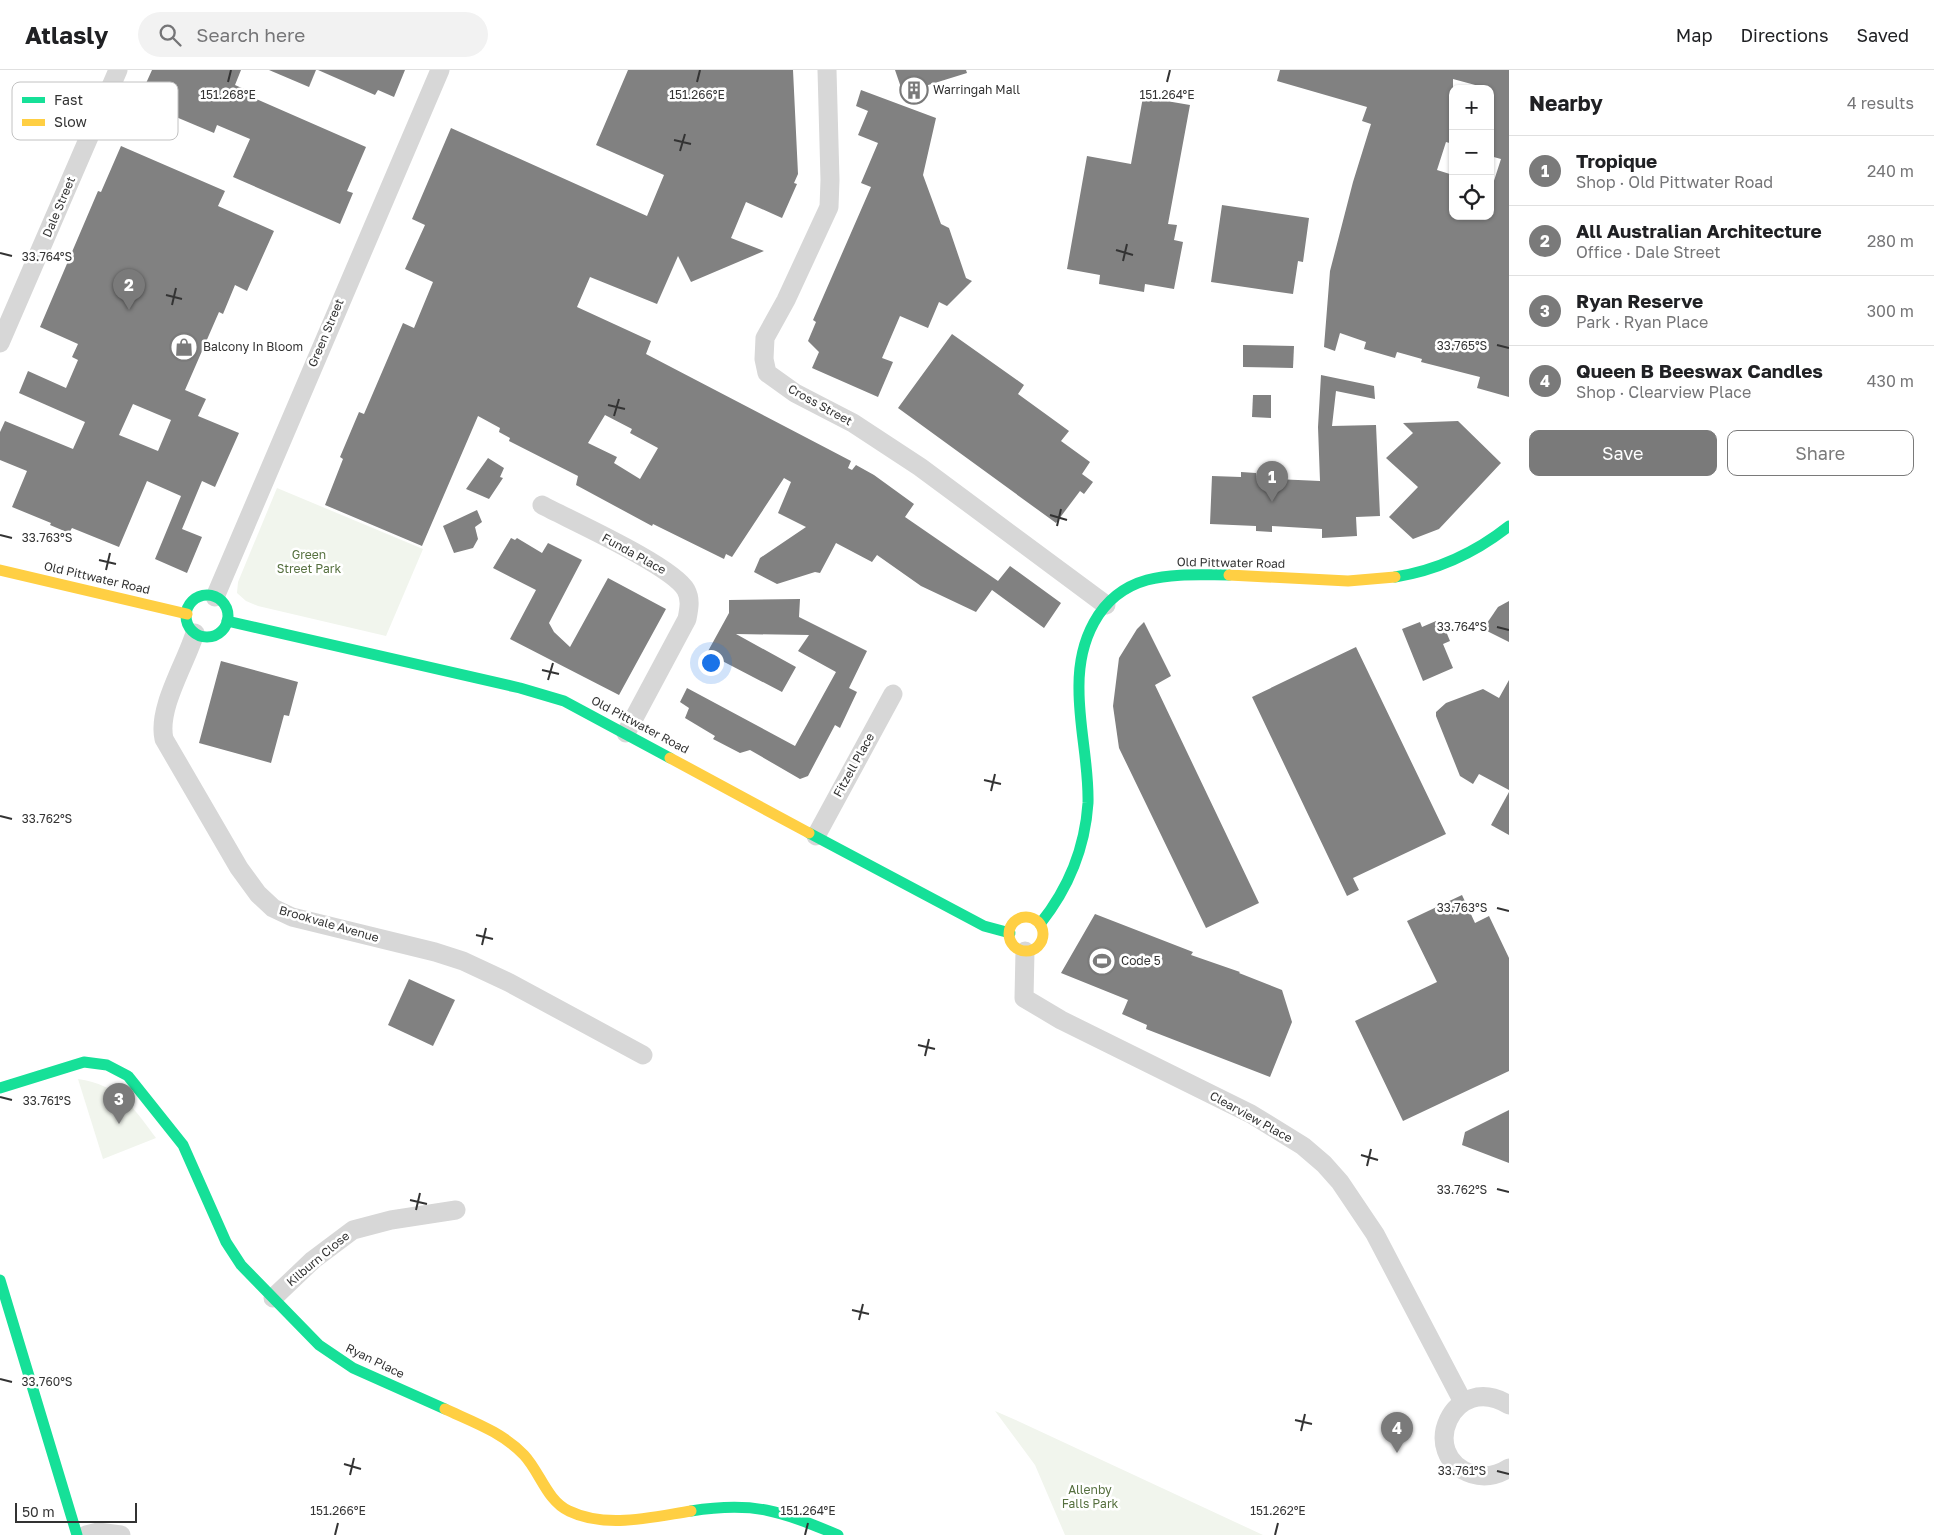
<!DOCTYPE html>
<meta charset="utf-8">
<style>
body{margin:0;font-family:"Golos Text",sans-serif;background:#f2f2f2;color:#202124}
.controls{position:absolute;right:15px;top:15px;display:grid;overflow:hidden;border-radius:10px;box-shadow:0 1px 4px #0004}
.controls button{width:45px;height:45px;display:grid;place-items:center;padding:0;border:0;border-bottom:1px solid #e0e0e0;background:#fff;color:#202124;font:25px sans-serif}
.scale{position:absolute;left:15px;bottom:12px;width:122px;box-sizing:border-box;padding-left:5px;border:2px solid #333;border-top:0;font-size:14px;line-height:18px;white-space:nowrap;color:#333;-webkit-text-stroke:4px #fff;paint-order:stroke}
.you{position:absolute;left:710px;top:592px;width:18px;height:18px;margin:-12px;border:4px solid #fff;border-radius:50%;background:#1a73e8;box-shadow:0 0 0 8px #1a73e833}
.badge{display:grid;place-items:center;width:32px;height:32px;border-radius:50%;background:#7a7a7a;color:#fff;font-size:16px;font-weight:700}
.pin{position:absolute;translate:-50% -41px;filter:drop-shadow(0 1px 2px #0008)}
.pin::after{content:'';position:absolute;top:26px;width:18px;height:15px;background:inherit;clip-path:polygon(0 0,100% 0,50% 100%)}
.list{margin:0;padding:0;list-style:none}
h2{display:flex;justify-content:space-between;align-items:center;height:65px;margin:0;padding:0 20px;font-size:21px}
h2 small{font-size:16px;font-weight:400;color:#757577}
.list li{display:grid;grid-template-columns:32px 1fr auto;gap:15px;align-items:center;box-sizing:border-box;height:70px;padding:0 20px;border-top:1px solid #e0e0e0}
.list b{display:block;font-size:19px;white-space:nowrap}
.list p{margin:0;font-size:16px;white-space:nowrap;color:#757577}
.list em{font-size:16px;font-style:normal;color:#757577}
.actions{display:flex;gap:10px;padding:15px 20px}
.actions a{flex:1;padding:11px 0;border:1px solid #7a7a7a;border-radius:10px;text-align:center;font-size:18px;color:#7a7a7a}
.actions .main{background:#7a7a7a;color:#fff}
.icon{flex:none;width:28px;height:28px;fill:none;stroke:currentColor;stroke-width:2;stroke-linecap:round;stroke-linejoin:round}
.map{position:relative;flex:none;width:1509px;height:1465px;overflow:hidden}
header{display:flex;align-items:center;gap:30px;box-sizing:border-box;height:70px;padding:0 25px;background:#fff;border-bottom:1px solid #e0e0e0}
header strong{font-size:24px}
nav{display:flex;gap:28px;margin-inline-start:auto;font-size:18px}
.search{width:350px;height:45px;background:#f2f2f2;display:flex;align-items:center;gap:12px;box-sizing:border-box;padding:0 18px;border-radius:28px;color:#757577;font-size:19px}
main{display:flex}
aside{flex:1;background:#fff}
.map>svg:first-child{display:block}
.green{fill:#f1f5ed}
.building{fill:#818181;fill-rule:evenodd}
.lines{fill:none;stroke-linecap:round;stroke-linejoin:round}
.street{stroke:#d7d7d7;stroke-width:19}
.fast{stroke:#16e098;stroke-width:11}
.slow{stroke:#ffcf43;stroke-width:11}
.ticks{fill:none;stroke:#333;stroke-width:2}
.labels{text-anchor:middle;stroke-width:5;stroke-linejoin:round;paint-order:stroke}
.poi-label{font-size:12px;fill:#333;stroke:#fff;text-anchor:start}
.street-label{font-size:12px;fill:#333;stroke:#fff}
.park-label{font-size:12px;fill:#56703f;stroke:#fff}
.key{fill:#fff;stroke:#c2c2c2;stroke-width:1}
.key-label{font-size:14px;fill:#333}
.ticks-label{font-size:12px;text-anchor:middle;fill:#333;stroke:#fff;stroke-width:5;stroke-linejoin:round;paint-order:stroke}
</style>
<header>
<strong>Atlasly</strong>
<div class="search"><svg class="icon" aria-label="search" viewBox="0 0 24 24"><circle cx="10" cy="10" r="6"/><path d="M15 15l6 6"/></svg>Search here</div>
<nav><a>Map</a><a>Directions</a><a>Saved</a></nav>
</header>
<main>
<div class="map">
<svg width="1509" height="1465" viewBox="0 0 1509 1465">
<rect width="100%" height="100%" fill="#fff"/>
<g class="green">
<path d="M277,418L423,479L386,566L258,536L246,531L237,523L238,512Z"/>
<path d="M78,1009C119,1015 133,1037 156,1068L103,1089Z"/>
<path d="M995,1341L1020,1352L1263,1465H1065L1035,1395Z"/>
</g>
<g class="building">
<path d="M152,0H241L235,15L255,24L254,28L366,77L347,121L353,123L340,154L233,107L250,69L217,55L214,63L138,31Z"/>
<path d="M269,0H316L309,17Z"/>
<path d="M318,0H405L394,27L378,20L375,25Z"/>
<path d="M628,0H793L798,104L794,113L797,114L782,148L746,132L731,168L764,181L691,212L678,186L657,234L590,207L577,237L651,271L646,284L830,380L851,391L848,398L852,400L856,395L874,405L914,434L905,447L998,511L1010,496L1061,533L1044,558L992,520L976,542L921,516L877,485L872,492L836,473L820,503L815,502L777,514L754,502L760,488L806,457L778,443L791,412L784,408L732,487L726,484L724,489L653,454L652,456L576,415L578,406L509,371L510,368L499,362L500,358L478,346L422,476L325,435L343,389L340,387L359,342L364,344L403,253L414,258L433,212L405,199L425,155L412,149L451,58L647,146L664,105L596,75ZM605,345L632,359L630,363L658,378L640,409L614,393L617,387L588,373Z"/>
<path d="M895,0H966L967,3L925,16L928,25L906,32Z"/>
<path d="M1280,0H1509V327L1477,318L1480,307L1421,292L1422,289L1397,282L1395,288L1364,279L1366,272L1340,263L1335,281L1324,277L1330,201L1353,112L1371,54L1362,51L1367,37L1277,11ZM1453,9L1490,19V86L1501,89L1490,123V146H1453V105L1437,100L1446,72L1453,74Z"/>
<path d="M861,20L936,48L923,105L941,154L949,158L966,208L972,211L947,236L939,232L928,258L900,246L882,288L893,292L878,327L812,298L819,282L808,271L816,252L813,250L871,117L861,113L878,73L858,65L868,41L856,36Z"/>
<path d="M1143,27L1190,35L1168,154L1177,155L1174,170L1183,172L1174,219L1145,214L1144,222L1099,214L1100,205L1067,199L1087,86L1131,94Z"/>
<path d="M121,76L225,121L218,136L274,161L247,221L235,215L223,244L219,242L185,320L206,329L198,346L239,363L215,417L202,411L182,459L202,467L187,503L155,489L181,426L147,411L119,477L72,458L69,463L50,455L51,453L12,437L27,401L0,390V362L5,351L73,379L85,352L19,323L28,301L66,318L78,290L72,287L78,274L40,257L98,121L101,122ZM133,334L171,350L158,381L119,365Z"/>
<path d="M1222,135L1309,148L1303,192L1298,191L1293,224L1211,212Z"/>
<path d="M952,264L1024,315L1018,324L1069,361L1061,371L1090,392L1082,404L1093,412L1084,424L1080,421L1056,453L898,338Z"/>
<path d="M1243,275L1294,276L1293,298L1243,297Z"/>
<path d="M1321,305L1374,316L1375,329L1336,321L1332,356L1376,355L1380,446L1356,447L1357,466L1322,468V459L1272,456V462L1256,461V456L1210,454L1212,406L1241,407V402L1256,403V408L1320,411L1318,357Z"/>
<path d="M1253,325H1271V348L1252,347Z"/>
<path d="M1458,351L1501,393L1439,459L1413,469L1389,447L1418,417L1386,388L1413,363L1403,353Z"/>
<path d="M488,388L504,398L500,407L503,408L489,429L466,419Z"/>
<path d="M477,440L482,452L475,457L478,469L473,478L454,483L443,456Z"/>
<path d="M511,468L515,470L517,468L542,483L548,473L582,490L549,553L554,562L570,577L608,508L666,539L619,625L510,569L536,520L493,498Z"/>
<path d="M800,529L799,547L867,581L849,618L857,622L840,658L835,655L808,706L800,709L750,680L740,683L713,669L715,666L685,648L689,638L680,632L687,618L795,676L836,602L798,581L809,565L736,564L796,597L782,622L707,583L729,543V530Z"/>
<path d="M1509,531V572L1483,559L1498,537Z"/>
<path d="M1436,551L1441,561L1445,559L1450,571L1443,574L1453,598L1423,611L1402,559L1420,552L1422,557Z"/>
<path d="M1144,552L1171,606L1155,615L1259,833L1206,858L1119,678L1113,636L1119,588L1137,559Z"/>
<path d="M1356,577L1446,764L1353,808L1359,820L1347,826L1252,627Z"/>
<path d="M221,591L298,612L289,646L284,645L271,693L199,673Z"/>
<path d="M1509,610V720L1479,704L1473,714L1460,706L1436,646V642L1446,633L1483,619L1499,628Z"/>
<path d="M1509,722V765L1491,755Z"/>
<path d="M1462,825L1475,853L1489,846L1509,888V1001L1403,1051L1355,951L1437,912L1407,851Z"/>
<path d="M1095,844L1193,882L1191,885L1240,902L1239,903L1282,920L1292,952L1270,1007L1146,959L1147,955L1122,944L1128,930L1061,903Z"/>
<path d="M409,909L455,930L433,976L388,955Z"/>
<path d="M1509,1040V1093L1462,1075L1465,1062Z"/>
</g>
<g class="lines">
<g class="street">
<path d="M827,0L830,110L829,137L786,230L765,268L764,289L767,303L795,323L853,353L920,397L1106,535"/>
<path d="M0,273L118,0"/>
<path d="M542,435C570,450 673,496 686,520C691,529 689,539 687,549L626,663"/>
<path d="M215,527L440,0"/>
<path d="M195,563C186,593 157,638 164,669L239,798L258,824L273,838L292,847L435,882L463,891L510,913L643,985"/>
<path d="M816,766L893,624"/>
<path d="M1025,881L1024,928L1061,950L1251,1044L1303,1076L1324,1094L1340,1112L1375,1164L1463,1332"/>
<path d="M273,1228L313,1190L353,1160L391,1150L456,1140"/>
<path d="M1509,1335C1453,1300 1416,1386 1472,1404C1485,1408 1498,1405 1509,1398"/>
<path d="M86,1465L98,1462L121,1465"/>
</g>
<g class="fast">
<path d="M1395,507C1438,500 1475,483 1509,456"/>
<circle cx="207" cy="546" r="21"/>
<path d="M227,551L520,618L564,631L670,688"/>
<path d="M809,763L984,856L1010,863"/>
<path d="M1040,854C1068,819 1085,778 1088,733C1089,695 1079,658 1079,620C1078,573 1097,524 1147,510C1173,503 1202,505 1229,505"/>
<path d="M0,1018L84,992L107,995L128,1006L183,1075L226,1172L241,1195L319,1275L353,1298L445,1339"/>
<path d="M0,1210L77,1465"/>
<path d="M691,1441C755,1431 780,1441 838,1465"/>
</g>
<g class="slow">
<path d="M0,500L187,544"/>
<path d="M1229,505L1348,511L1395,507"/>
<path d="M670,688L809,763"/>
<circle cx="1026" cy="864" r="17"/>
<path d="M445,1339C473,1352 502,1362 524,1385C540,1402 547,1431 569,1441C606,1459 652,1447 691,1441"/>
</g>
</g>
<path class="ticks" d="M228,12L231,0M697,12L700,0M1167,12L1170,0M674,70L691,74M680,81L685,64M1116,180L1133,185M0,183L12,186M1123,191L1127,174M166,225L182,229M172,235L176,218M1497,275L1509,278M608,335L625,339M614,346L619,329M1050,445L1067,450M1057,456L1061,439M0,465L12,468M99,490L116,494M106,500L110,483M1497,557L1509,560M542,600L559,604M548,610L553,593M984,710L1001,714M991,721L995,704M0,746L12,749M1497,838L1509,841M476,865L493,869M482,875L486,858M918,975L935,979M925,986L929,969M0,1027L12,1030M1361,1085L1378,1090M1367,1096L1371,1079M1497,1119L1509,1122M410,1130L427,1134M416,1140L420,1123M852,1240L869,1244M859,1250L863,1234M0,1309L12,1312M1295,1350L1312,1354M1301,1361L1305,1344M344,1394L361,1399M1497,1401L1509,1404M350,1405L354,1388M335,1465L338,1453M805,1465L808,1453M1275,1465L1278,1453"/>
<defs>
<g id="building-ring" transform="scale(1.4375)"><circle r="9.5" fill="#fff" stroke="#7a7a7a" stroke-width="1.5"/><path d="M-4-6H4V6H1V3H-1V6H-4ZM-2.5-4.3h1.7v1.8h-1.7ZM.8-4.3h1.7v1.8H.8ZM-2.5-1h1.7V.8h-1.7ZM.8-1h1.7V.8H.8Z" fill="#7a7a7a"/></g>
<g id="shop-ring" transform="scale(1.4375)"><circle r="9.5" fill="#fff" stroke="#7a7a7a" stroke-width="1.5"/><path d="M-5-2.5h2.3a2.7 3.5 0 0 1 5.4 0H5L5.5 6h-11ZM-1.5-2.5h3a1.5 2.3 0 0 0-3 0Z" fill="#7a7a7a"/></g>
<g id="stadium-ring" transform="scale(1.4375)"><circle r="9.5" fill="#fff" stroke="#7a7a7a" stroke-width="1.5"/><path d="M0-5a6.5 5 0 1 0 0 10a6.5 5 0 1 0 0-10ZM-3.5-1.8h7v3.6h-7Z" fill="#7a7a7a"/></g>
</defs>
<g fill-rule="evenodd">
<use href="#building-ring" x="914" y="20"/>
<use href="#shop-ring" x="184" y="277"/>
<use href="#stadium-ring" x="1102" y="891"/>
</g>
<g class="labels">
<g class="poi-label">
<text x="933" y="24">Warringah Mall</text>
<text x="203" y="281">Balcony In Bloom</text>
<text x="1121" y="895">Code 5</text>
</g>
<g class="street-label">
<text transform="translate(59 137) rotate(-67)" y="4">Dale Street</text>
<text transform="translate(326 263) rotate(-67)" y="4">Green Street</text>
<text transform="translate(820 335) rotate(29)" y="4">Cross Street</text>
<text transform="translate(634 484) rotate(29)" y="4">Funda Place</text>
<text transform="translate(1231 493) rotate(1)" y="4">Old Pittwater Road</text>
<text transform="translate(97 508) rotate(13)" y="4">Old Pittwater Road</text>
<text transform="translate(640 655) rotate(28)" y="4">Old Pittwater Road</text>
<text transform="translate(854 695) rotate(-61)" y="4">Fitzell Place</text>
<text transform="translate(329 854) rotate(16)" y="4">Brookvale Avenue</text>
<text transform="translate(1251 1047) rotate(29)" y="4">Clearview Place</text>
<text transform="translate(318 1189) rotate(-40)" y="4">Kilburn Close</text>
<text transform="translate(375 1291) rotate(26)" y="4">Ryan Place</text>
</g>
<g class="park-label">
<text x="309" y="489">Green<tspan x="309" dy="14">Street Park</tspan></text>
<text x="1090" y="1424">Allenby<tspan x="1090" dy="14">Falls Park</tspan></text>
</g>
</g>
<rect x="12" y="12" width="166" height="58" rx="8" class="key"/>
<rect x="22" y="27" width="23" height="6" fill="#16e098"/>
<rect x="22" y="49" width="23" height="7" fill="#ffcf43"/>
<g class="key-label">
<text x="54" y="35">Fast</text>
<text x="54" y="57">Slow</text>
</g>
<g class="ticks-label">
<text x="228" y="29">151.268°E</text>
<text x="697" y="29">151.266°E</text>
<text x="1167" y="29">151.264°E</text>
<text x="47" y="191">33.764°S</text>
<text x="1462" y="280">33.765°S</text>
<text x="47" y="472">33.763°S</text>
<text x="1462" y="561">33.764°S</text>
<text x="47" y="753">33.762°S</text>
<text x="1462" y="842">33.763°S</text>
<text x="47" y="1035">33.761°S</text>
<text x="1462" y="1124">33.762°S</text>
<text x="47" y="1316">33.760°S</text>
<text x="1462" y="1405">33.761°S</text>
<text x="338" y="1445">151.266°E</text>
<text x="808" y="1445">151.264°E</text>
<text x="1278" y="1445">151.262°E</text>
</g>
</svg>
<div class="controls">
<button>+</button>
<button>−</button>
<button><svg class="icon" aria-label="locate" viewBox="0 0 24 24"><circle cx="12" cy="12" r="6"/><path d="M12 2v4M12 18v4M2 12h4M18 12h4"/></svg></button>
</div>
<div class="scale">50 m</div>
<div class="you"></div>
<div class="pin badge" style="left:1272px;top:432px">1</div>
<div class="pin badge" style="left:129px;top:240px">2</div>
<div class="pin badge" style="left:119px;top:1054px">3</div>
<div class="pin badge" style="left:1397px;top:1383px">4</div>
</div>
<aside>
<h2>Nearby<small>4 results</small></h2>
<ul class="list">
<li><span class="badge">1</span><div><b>Tropique</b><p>Shop · Old Pittwater Road</p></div><em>240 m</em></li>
<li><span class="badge">2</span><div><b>All Australian Architecture</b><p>Office · Dale Street</p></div><em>280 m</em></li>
<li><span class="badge">3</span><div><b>Ryan Reserve</b><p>Park · Ryan Place</p></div><em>300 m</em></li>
<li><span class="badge">4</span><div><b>Queen B Beeswax Candles</b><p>Shop · Clearview Place</p></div><em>430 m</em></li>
</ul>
<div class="actions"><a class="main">Save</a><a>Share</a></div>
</aside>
</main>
